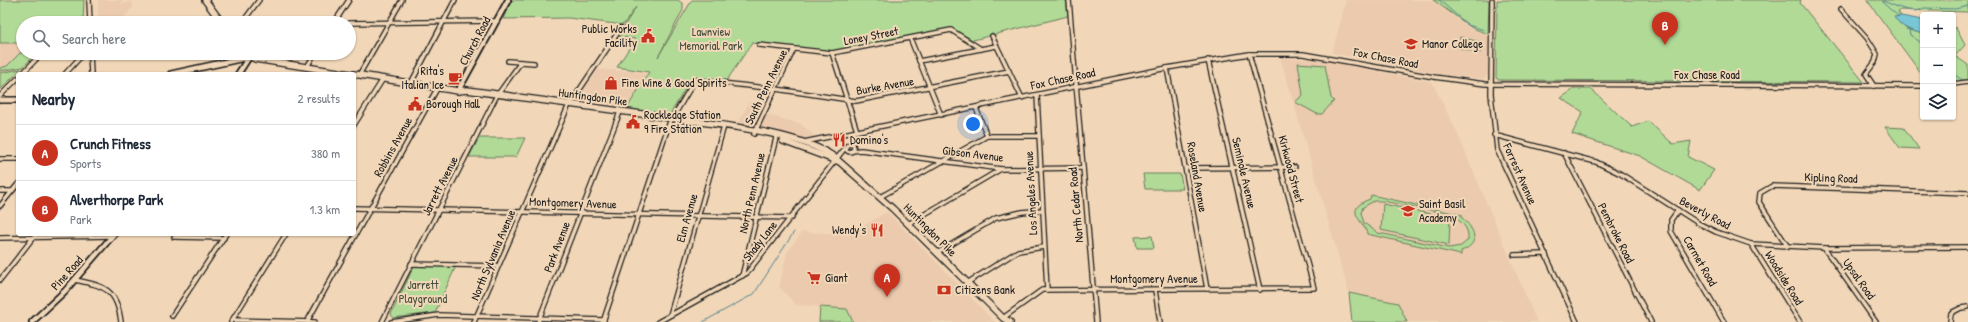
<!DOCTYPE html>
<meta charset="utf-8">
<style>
body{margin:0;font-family:"Patrick Hand",sans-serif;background:#f6f6f7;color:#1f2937}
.controls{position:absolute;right:12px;top:12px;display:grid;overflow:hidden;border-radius:4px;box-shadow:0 1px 3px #0004}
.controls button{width:36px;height:36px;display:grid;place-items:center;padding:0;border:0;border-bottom:1px solid #e0e1e3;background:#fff;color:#1f2937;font:20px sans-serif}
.you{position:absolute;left:973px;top:124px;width:14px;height:14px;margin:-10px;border:3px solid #fff;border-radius:50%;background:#1a73e8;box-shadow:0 0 0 6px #1a73e833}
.badge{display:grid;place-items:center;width:26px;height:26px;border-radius:50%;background:#c8321e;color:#fff;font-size:13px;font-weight:700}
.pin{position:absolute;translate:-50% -33px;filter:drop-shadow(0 1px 2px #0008)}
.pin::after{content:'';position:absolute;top:21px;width:14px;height:12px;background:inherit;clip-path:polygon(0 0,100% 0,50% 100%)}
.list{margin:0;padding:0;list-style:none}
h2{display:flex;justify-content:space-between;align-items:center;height:52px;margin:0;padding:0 16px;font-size:17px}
h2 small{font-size:13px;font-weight:400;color:#747a83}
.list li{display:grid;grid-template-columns:26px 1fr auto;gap:12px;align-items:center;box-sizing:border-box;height:56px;padding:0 16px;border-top:1px solid #e0e1e3}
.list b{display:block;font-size:15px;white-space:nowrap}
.list p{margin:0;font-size:13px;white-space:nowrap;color:#747a83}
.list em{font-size:13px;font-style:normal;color:#747a83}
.icon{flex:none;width:22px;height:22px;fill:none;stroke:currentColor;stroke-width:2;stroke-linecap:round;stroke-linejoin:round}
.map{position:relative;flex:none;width:1968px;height:322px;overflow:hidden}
.search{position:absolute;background:#fff;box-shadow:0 1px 3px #0004;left:16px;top:16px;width:340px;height:44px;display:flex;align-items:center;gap:10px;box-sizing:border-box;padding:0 14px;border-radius:22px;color:#747a83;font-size:15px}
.panel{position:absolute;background:#fff;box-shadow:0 1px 3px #0004;left:16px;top:72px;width:340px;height:164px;border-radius:4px}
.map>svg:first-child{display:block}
.built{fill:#eccaae}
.green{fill:#b1da97;stroke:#667b5a;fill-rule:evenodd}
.water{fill:#78c6d6;stroke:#53828c}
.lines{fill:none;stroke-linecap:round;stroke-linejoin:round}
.stream{stroke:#53828c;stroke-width:1}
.minor-casing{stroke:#1c1c1c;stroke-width:6}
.tertiary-casing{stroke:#1c1c1c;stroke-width:8}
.secondary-casing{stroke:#1c1c1c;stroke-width:8}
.primary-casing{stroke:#1c1c1c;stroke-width:8}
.minor{stroke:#f1d7b8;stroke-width:3.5}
.tertiary{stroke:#f1d7b8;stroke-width:4.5}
.secondary{stroke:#f1d7b8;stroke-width:5}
.primary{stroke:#f1d7b8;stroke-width:5.5}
.labels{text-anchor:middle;stroke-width:4;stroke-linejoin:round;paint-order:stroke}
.poi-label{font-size:12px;fill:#1c1c1c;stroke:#f1d7b8;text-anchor:start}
.park-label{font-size:12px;fill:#414c3b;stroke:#f1d7b8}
.street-label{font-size:12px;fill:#1c1c1c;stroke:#f1d7b8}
</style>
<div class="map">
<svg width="1968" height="322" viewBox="0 0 1968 322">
<rect width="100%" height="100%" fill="#f1d7b8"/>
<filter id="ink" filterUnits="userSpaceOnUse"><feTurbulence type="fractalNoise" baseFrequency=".025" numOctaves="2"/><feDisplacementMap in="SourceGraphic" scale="8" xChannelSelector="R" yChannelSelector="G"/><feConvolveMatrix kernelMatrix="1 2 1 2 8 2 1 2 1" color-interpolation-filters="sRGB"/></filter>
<g filter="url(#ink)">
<g class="built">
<path d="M98,0H122V4L132,1L133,7L123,19L98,21Z"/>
<path d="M1346,0H1431L1472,30L1488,35V75L1483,79L1439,74L1332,53Z"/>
<path d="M0,43H23L20,50H23V53H37L0,90Z"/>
<path d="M1280,57L1321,60L1432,82L1456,130L1537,322H1407L1398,303L1349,293Z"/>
<path d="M598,69L648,73L625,110L576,102Z"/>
<path d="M749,102L763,103L765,106L762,113L801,124L816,137L804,138L737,125Z"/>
<path d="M887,212L959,285L995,322H853L847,309L796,305L779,287L787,252L802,232L848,234Z"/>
</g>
<g class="green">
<path d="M0,0H84L83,23H23V43H0Z"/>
<path d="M512,0H678L683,4V10L658,57L692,0H1066L1068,16L973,40L951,28L827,52L752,43L727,80L710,78L690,81L669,116L626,110L649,72L617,67L635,39L618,36L636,7L623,25L569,18L503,19Z"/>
<path d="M1433,0H1489L1488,34L1472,28Z"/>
<path d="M1497,0H1801L1800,3L1864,82L1499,80L1496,78Z"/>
<path d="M1867,0H1968V12L1901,10L1898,12L1901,16H1898L1906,29L1923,34V76Z"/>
<path d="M1953,27L1956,28L1965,45L1955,56L1968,65V79L1953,82Z"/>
<path d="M1460,37L1480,42V53L1459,48Z"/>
<path d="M20,53H37L23,67L0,71V68L7,66Z"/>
<path d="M1298,63L1325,65L1331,98L1334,101L1322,114H1317L1295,102L1303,95Z"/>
<path d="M21,69L0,90V73Z"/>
<path d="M1574,89H1591L1632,127L1648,121L1673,144L1691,141L1688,157L1714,170L1700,190L1640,156L1572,134L1583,112L1561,98Z"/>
<path d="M1885,127L1904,128L1919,149L1900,148Z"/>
<path d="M479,138H525L516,157H469Z"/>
<path d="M1143,174H1180L1183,189H1145Z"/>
<path d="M1371,195L1462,215V218C1475,229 1481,244 1461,251V255L1367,234C1367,223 1340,210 1370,199ZM1374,201H1383C1400,205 1442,210 1455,218C1464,223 1469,230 1468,240L1461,246L1449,248L1384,234L1378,233L1364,223L1361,213L1363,207Z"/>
<path d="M1383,204L1450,218L1449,245L1381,230Z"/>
<path d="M1152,236L1154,248H1137L1135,237Z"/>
<path d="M414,266H456L435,313L393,318L391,314Z"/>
<path d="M1349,293L1398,303L1407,322H1352Z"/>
<path d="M820,307L847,309L853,322H819Z"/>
</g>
<path class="water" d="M1901,16L1923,20V34C1910,30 1903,29 1894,17Z"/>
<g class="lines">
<g class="stream">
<path d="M1439,0L1468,25L1484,30"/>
<path d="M1883,1C1894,5 1913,16 1924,8L1955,9L1968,6"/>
<path d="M1883,1V3L1898,16"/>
<path d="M1909,30L1910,35L1923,44"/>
<path d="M1953,74L1964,81"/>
<path d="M703,322L754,294L794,232"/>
</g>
<g class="minor-casing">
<g id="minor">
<path d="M89,0L90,23"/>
<path d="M1069,0L1096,322"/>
<path d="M1492,0L1491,94L1497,150L1577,322"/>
<path d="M1841,9L1867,38L1877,54L1875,62L1866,74L1874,86"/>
<path d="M242,23L259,0"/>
<path d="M334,23L349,0"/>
<path d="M349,23L497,21"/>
<path d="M992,36L1022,98"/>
<path d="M910,38L941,115"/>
<path d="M759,45L832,53L951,30L981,49"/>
<path d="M90,53L91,74"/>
<path d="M832,53L857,131"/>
<path d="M1208,60L1260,290"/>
<path d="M508,61L534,63"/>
<path d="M919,61L996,46"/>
<path d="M307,67L315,53"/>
<path d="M1167,68L1207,289"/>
<path d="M22,74L42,53"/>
<path d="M65,74L84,53"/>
<path d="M359,75L402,0"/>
<path d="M411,83L455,0"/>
<path d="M1953,84L1968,82"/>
<path d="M1037,95L1047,290"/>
<path d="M0,96L18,78"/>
<path d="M976,108L987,136"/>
<path d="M354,125L383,79"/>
<path d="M853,132V145"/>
<path d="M754,134L794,49"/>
<path d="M1494,135L1596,162L1621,174L1698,223L1716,232L1751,244L1824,248L1968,247"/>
<path d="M804,142L1167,68L1249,54H1303L1434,77L1485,84L1923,86"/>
<circle cx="850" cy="148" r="4"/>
<path d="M851,151L861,150L1001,169L1083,168"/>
<path d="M1564,153L1651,322"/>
<path d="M0,159H18"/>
<path d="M1186,168L1295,167"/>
<path d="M0,191H12"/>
<path d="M880,197L987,136H1039"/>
<path d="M0,206L18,184"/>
<path d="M354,208L792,218"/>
<path d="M1678,210L1671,220V231L1724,322"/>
<path d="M908,224L1001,169"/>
<path d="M174,237L224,238"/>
<path d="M0,238L112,236"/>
<path d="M1751,244L1800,322"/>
<path d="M1788,247L1759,202L1760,193L1772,186L1968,193"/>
<path d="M1824,248L1876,322"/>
<path d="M937,253L996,218L1022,212L1042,210"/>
<path d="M1514,255L1546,254"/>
<path d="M411,264L498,266"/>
<path d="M742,276L776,138"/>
<path d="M0,280L36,234"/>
<path d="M75,280C105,286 117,289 121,322"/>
<path d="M967,283L1018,251L1044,247"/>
<path d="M1155,290L1160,322"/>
<path d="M670,315L724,126"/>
<path d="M172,316L226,234"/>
<path d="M1003,318L1042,290L1314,288L1249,54"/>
<path d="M233,320L315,322"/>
<path d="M231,322L286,234"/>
<path d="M307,322L438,87"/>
<path d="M382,322L496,97L521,62"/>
<path d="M391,322L439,315L604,320"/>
<path d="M474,322L568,107L621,28"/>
<path d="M538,322L620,112"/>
<path d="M603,322L669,124L695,80L776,89L856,101L1009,71"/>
<path d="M658,322L747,273L845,148"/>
<path d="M1950,322L1951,313L1961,308L1968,307"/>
</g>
</g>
<g class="tertiary-casing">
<g id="tertiary">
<path d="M238,74L249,57"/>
<path d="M458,91L508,0"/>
<path d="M32,322L65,291L114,234"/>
</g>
</g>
<g class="secondary-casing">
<g id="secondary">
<path d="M171,74L249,57"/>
<path d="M0,100H18"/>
</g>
</g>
<g class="primary-casing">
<g id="primary">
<path d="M205,0L222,23"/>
<path d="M244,53L255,59L351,74"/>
<path d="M354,74L458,91L467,90C535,99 603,109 671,118C718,125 794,131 833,156L893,209L1003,318L1010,322"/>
<path d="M783,141L837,161"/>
</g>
</g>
<use href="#minor" class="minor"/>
<use href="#tertiary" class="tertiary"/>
<use href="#secondary" class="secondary"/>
<use href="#primary" class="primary"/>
</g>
</g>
<defs>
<g id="civic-bare" transform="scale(1.08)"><path d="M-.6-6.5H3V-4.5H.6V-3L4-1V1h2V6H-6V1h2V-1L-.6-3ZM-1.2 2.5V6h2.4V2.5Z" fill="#c8321e" stroke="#f1d7b8" stroke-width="2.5" paint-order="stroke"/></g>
<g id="school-bare" transform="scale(1.08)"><path d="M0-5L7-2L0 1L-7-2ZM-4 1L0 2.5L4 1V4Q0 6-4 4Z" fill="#c8321e" stroke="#f1d7b8" stroke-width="2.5" paint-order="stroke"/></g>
<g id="cafe-bare" transform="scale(1.08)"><path d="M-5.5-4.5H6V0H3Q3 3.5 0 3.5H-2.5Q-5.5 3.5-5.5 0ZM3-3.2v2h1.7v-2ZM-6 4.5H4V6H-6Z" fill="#c8321e" stroke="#f1d7b8" stroke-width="2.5" paint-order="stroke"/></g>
<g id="shop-bare" transform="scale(1.08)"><path d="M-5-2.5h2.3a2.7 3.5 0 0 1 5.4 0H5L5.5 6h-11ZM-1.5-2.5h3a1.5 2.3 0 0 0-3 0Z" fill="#c8321e" stroke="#f1d7b8" stroke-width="2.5" paint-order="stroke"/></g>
<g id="restaurant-bare" transform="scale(1.08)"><path d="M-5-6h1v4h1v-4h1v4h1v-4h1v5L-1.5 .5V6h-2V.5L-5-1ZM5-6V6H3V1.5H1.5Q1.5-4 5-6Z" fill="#c8321e" stroke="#f1d7b8" stroke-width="2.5" paint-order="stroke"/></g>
<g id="supermarket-bare" transform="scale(1.08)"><path d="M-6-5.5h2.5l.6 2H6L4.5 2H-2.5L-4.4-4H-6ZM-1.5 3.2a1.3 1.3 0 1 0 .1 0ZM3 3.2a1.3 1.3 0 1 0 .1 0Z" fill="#c8321e" stroke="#f1d7b8" stroke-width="2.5" paint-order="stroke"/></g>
<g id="bank-bare" transform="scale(1.08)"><path d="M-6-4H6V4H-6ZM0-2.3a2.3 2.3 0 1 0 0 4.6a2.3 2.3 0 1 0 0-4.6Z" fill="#c8321e" stroke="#f1d7b8" stroke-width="2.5" paint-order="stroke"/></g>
</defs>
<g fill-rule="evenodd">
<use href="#civic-bare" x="648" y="36"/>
<use href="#school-bare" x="1411" y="44"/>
<use href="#cafe-bare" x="455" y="78"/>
<use href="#shop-bare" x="611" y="83"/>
<use href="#civic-bare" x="415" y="104"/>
<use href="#civic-bare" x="633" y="122"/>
<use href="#restaurant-bare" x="839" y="140"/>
<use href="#school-bare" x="1408" y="211"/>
<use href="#restaurant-bare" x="877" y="230"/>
<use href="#supermarket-bare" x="814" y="278"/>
<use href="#bank-bare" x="944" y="290"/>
</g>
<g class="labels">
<g class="poi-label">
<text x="637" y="33" text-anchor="end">Public Works<tspan x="637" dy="14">Facility</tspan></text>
<text x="1422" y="48">Manor College</text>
<text x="444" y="75" text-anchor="end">Rita's<tspan x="444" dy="14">Italian Ice</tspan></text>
<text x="622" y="87">Fine Wine &amp; Good Spirits</text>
<text x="426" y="108">Borough Hall</text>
<text x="644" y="119">Rockledge Station<tspan x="644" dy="14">9 Fire Station</tspan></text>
<text x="850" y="144">Domino's</text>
<text x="1419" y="208">Saint Basil<tspan x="1419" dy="14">Academy</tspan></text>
<text x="866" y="234" text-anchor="end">Wendy's</text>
<text x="825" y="282">Giant</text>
<text x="955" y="294">Citizens Bank</text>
</g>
<g class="park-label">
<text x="711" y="36">Lawnview<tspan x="711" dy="14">Memorial Park</tspan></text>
<text x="423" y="289">Jarrett<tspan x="423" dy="14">Playground</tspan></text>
</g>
<g class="street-label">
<text transform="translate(871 36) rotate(-11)" y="4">Loney Street</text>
<text transform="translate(475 41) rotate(-62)" y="4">Church Road</text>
<text transform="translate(1386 58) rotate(11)" y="4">Fox Chase Road</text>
<text x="1707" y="79">Fox Chase Road</text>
<text transform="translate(1063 79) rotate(-12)" y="4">Fox Chase Road</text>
<text transform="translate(885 86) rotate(-10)" y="4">Burke Avenue</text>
<text transform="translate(766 87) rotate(-64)" y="4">South Penn Avenue</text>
<text transform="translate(593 97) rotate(8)" y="4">Huntingdon Pike</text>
<text transform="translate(393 147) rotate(-61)" y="4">Robbins Avenue</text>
<text transform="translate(973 154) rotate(7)" y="4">Gibson Avenue</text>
<text transform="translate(1291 169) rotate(75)" y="4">Kirkwood Street</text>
<text transform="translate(1244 173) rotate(77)" y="4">Seminole Avenue</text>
<text transform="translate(1520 174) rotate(66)" y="4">Forrest Avenue</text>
<text transform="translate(1197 177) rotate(80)" y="4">Roseland Avenue</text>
<text transform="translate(1831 178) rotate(2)" y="4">Kipling Road</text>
<text transform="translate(440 186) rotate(-63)" y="4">Jarrett Avenue</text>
<text transform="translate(752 193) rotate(-77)" y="4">North Penn Avenue</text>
<text transform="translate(1031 193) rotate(-93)" y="4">Los Angeles Avenue</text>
<text transform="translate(573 203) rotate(2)" y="4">Montgomery Avenue</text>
<text transform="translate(1076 205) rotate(-95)" y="4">North Cedar Road</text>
<text transform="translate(1705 213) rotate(28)" y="4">Beverly Road</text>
<text transform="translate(687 218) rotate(-74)" y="4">Elm Avenue</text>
<text transform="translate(930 230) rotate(45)" y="4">Huntingdon Pike</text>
<text transform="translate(1616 233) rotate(63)" y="4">Pembroke Road</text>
<text transform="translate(760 241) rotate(-52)" y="4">Shady Lane</text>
<text transform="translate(557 247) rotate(-69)" y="4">Park Avenue</text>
<text transform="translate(493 255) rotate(-67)" y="4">North Sylvania Avenue</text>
<text transform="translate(1700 261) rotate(60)" y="4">Carmet Road</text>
<text transform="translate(67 273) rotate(-48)" y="4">Pine Road</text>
<text transform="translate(1784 278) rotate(58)" y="4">Woodside Road</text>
<text x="1154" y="283">Montgomery Avenue</text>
<text transform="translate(1859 279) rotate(55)" y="4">Upsal Road</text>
</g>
</g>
</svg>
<div class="controls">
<button>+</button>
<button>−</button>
<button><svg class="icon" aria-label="layers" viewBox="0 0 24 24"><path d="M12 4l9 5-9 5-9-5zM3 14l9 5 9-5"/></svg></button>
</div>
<div class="you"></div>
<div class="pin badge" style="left:887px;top:297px">A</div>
<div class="pin badge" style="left:1665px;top:45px">B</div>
<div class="search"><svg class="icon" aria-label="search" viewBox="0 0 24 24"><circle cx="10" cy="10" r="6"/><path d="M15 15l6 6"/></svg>Search here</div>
<section class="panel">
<h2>Nearby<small>2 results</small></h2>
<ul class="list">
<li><span class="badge">A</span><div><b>Crunch Fitness</b><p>Sports</p></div><em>380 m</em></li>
<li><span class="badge">B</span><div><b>Alverthorpe Park</b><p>Park</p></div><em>1.3 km</em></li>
</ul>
</section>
</div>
